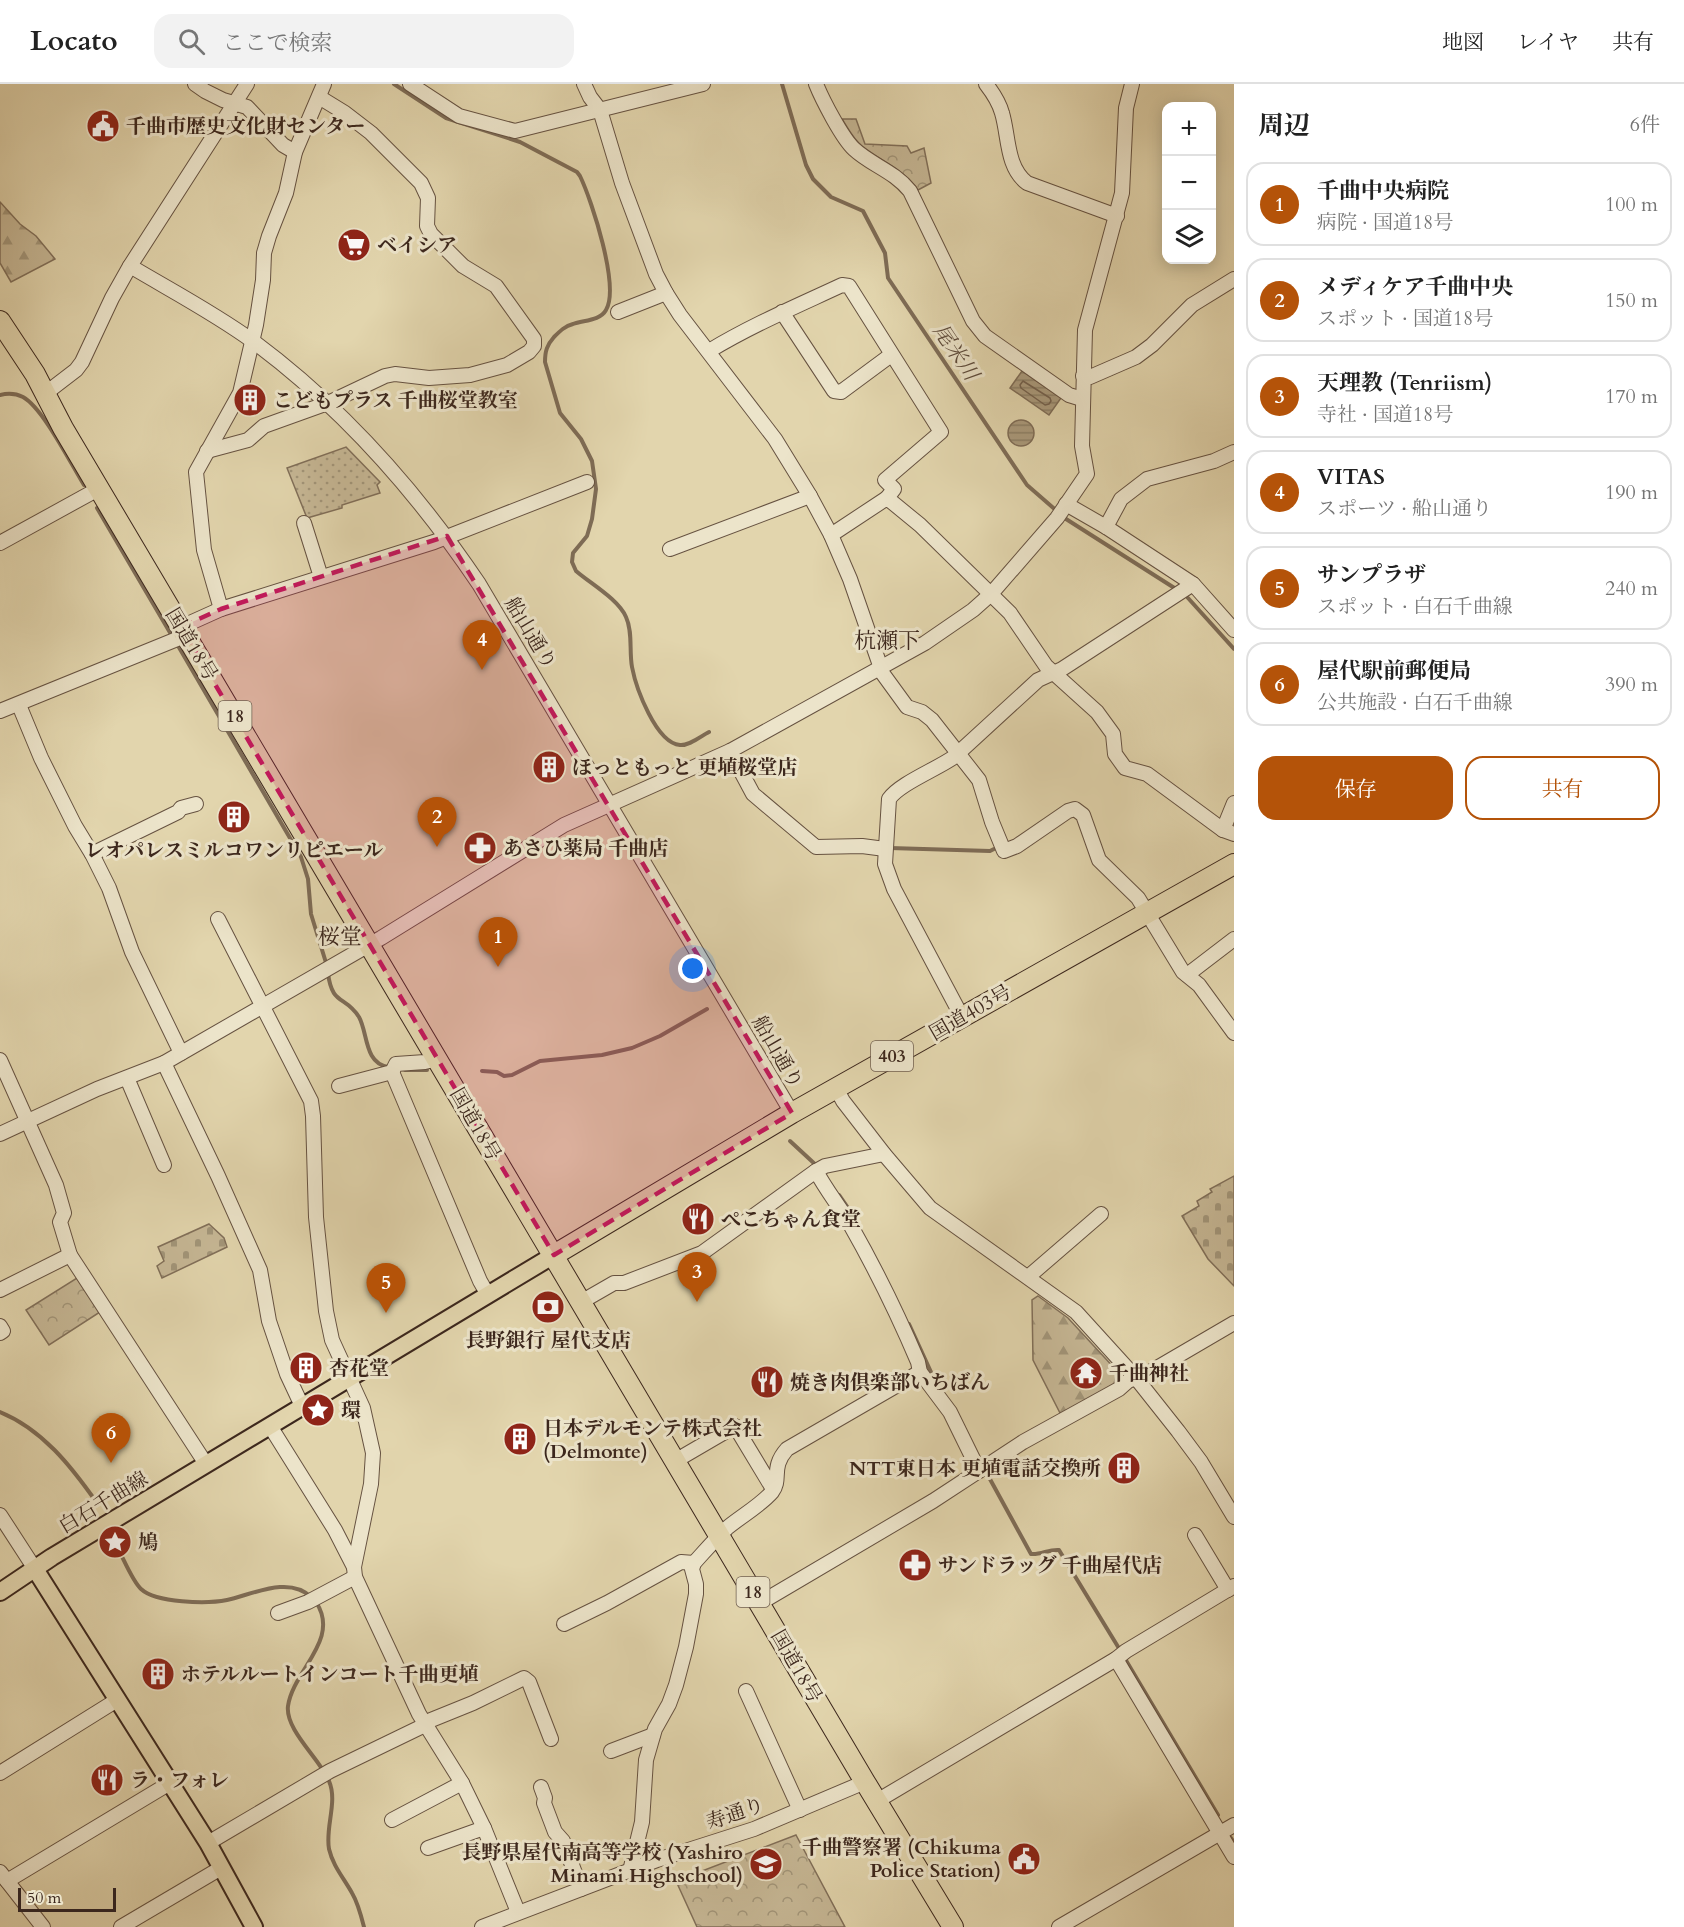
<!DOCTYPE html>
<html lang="ja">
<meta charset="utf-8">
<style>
body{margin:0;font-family:Cardo,"Noto Serif JP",serif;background:#f2f2f2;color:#222}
.controls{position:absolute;right:18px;top:18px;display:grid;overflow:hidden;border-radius:12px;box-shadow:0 3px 15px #0003}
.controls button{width:54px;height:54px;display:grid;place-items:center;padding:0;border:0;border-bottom:2px solid #e0e0e0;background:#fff;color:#222;font:30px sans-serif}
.scale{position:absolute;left:18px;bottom:15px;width:98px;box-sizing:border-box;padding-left:6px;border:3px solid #3c271d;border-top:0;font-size:16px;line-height:21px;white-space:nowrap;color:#3c271d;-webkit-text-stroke:4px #ece4ca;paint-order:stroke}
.you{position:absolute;left:693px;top:885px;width:21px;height:21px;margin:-15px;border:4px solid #fff;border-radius:50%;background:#1a73e8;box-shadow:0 0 0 9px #1a73e833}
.badge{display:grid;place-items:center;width:39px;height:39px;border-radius:50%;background:#b45309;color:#fff;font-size:20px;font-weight:700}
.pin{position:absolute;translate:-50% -50px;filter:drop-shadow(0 2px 3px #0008)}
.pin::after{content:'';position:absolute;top:32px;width:21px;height:18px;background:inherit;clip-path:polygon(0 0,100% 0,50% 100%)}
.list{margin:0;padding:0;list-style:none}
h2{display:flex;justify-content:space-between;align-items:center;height:78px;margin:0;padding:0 24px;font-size:26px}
h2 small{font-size:20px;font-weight:400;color:#767676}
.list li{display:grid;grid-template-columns:39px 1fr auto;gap:18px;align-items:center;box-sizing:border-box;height:84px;margin:0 12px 12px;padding:0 12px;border:2px solid #e0e0e0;border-radius:18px}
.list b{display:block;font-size:22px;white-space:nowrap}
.list p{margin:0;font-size:20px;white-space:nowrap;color:#767676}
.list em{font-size:20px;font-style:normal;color:#767676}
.actions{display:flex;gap:12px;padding:18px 24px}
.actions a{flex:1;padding:14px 0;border:2px solid #b45309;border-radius:18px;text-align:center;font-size:21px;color:#b45309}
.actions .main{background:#b45309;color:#fff}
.icon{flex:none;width:33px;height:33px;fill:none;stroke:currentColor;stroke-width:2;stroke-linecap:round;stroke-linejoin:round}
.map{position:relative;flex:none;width:1234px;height:1843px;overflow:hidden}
header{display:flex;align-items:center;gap:36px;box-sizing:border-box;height:84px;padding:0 30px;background:#fff;border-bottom:2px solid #e0e0e0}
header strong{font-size:28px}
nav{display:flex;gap:33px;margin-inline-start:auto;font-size:21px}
.search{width:420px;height:54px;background:#f2f2f2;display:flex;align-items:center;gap:15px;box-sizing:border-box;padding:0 21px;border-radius:18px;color:#767676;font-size:22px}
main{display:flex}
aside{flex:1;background:#fff}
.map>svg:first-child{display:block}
.grass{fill:url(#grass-dots);stroke:#816f59;stroke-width:1.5}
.forest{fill:url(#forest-firs);stroke:#816f59;stroke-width:1.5}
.cemetery{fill:url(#cemetery-stones);stroke:#816f59;stroke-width:1.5}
.park{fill:url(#park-crowns);stroke:#816f59;stroke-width:1.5}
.water{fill:url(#water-rules);stroke:#7e6c56;stroke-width:1.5}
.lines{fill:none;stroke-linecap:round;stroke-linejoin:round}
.shore{stroke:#73604c;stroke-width:1.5}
.stream{stroke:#7e6c56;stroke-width:4}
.minor-casing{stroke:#665241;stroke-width:16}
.major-casing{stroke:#3c271d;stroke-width:20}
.highway-casing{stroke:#3c271d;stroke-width:22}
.minor{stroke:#ece4ca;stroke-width:14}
.major{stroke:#e2d5ad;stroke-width:16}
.highway{stroke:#e2d5ad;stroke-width:20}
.marked{fill:#c2185b;fill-opacity:0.2;stroke:#c2185b;stroke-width:4.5;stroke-dasharray:12 8;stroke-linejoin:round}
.labels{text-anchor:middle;stroke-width:6;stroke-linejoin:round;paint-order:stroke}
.shield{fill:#ece4ca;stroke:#716051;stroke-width:1.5}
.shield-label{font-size:18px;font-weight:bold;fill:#3c271d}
.poi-label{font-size:20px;font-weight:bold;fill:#3c271d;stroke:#ece4ca;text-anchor:start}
.street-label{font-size:20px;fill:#3c271d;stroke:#ece4ca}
.water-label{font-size:21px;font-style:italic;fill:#5d4a3a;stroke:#ece4ca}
.quarter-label{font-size:22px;fill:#3c271d;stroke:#ece4ca}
</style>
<header>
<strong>Locato</strong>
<div class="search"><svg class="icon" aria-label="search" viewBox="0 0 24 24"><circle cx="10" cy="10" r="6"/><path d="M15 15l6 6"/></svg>ここで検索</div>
<nav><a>地図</a><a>レイヤ</a><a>共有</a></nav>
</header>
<main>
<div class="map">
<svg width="1234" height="1843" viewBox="0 0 1234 1843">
<defs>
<pattern id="grass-dots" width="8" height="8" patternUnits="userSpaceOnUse" patternTransform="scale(1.5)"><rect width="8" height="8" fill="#c6b795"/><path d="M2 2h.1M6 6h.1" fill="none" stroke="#a29579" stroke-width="1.8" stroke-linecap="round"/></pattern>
<pattern id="forest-firs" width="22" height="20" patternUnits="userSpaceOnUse" patternTransform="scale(1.5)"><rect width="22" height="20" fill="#c6b795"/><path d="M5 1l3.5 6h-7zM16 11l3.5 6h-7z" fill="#a29579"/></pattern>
<pattern id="cemetery-stones" width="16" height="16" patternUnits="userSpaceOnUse" patternTransform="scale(1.5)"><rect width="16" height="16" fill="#c6b795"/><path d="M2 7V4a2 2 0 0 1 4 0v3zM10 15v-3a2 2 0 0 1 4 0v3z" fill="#a29579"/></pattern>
<pattern id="park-crowns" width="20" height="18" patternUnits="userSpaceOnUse" patternTransform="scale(1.5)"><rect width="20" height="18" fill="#c6b795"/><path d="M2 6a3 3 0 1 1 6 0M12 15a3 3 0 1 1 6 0" fill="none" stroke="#a29579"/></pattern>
<pattern id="water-rules" width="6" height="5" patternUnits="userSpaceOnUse" patternTransform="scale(1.5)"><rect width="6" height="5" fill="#aa9a7c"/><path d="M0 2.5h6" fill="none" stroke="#8c7e65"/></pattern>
</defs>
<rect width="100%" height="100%" fill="#e2d5ad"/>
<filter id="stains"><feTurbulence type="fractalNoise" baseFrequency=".00333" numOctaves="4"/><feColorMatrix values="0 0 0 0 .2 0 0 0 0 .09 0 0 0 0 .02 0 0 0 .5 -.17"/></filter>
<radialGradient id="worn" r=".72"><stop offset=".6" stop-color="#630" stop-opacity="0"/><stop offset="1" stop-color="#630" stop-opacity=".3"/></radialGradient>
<path class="grass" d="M346,363L380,398L377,401L380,409L342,421V424L307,434L287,384Z"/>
<g class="forest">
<path d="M0,118L20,140L36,152L55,175L11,198L0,179Z"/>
<path d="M1038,1212L1068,1234L1117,1287L1114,1300L1061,1331L1033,1276L1032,1216Z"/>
</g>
<g class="cemetery">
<path d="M1234,1092V1202L1208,1175L1182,1132L1199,1122L1197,1117L1212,1108L1210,1105Z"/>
<path d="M209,1140L224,1154L227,1163L162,1194L157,1182L164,1177L158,1163Z"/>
</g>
<g class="park">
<path d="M842,35H856L865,60L907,62L911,69L924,64L931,99L918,106C903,85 881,77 862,62C853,55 848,44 842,35Z"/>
<path d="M77,1194L100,1228L49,1261L26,1226Z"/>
<path d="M796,1751L845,1843H697L676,1797Z"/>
</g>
<g class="water">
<path d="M1022,287L1061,314L1049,331L1010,304Z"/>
<circle cx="1021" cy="349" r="13"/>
</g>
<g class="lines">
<path class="shore" d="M1023,297L1050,314L1051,317L1049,320L1045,321L1021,304L1020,301Z"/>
<g class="stream">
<path d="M394,0L446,34L520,58L577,88L580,92C592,117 620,203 606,226C600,237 583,236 573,240C565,242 560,247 554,253C547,261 545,267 545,278L560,329L581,355L592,377L596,405L592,435L587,452L573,469L572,478L576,487C591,500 618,515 626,533C633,548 629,567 632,583C636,604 656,659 680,661C689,662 701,652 709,648"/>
<path d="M782,0L806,81L813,95L831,113L863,127L885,169L888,194L1027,401L1066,435L1176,505"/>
<path d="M0,311C8,309 15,309 23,313C43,324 71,380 84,401"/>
<path d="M97,424L172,552"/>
<path d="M1188,514L1234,565"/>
<path d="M177,560L301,773L308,795L311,830L327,882"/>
<path d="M890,764L990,767L994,765"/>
<path d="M328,889C332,922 345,911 359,933C368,949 364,979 388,983"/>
<path d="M405,986H427"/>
<path d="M482,987L497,988L504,992L512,991L540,977L602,971L632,964L660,952L707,925"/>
<path d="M790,1057L817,1082"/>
<path d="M839,1111L850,1127"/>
<path d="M909,1240L936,1299"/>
<path d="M0,1328C42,1345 71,1382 97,1419"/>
<path d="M985,1386L1031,1470C1041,1471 1049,1465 1059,1466L1120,1566"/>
<path d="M116,1461C123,1473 132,1497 141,1505C156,1519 207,1520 227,1516C251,1511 289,1491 311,1513"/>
<path d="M316,1518C341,1556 293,1586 288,1622C285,1646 320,1675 329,1697C338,1718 325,1743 329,1765C333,1782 343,1793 352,1809C358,1819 361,1831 364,1843"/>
<path d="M1124,1573L1218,1731"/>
<path d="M1231,1754L1234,1759"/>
</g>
<g class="minor-casing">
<g id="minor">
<path d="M195,0L205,7L223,16L247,23L283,61L295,68"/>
<path d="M410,0L459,32L515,47L703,0"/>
<path d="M584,0L590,13L600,26L622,99L656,190L666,209L680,231L775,355L810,412L831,451L850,495L883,590L907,623L922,628L932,636L979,696L992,738L1004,767L1017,762L1068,727L1075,725L1083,731L1099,776L1138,814L1183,888L1199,901L1234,949"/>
<path d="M816,0C822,15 842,54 854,65C871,81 894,87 910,107L973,237L985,252L1069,311L1082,315"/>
<path d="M986,0C993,9 999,18 1002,29C1009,52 1006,83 1027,99L1117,132"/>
<path d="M130,182C172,207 216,230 254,258C344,325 417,408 479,500L792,1029"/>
<path d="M618,228L666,209"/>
<path d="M782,228L834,307L841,308L891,271"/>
<path d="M709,267C752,241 797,222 842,201L849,202L941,348L885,396L894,405L887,414"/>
<path d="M1083,292L1090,293L1136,273L1152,261L1192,221L1234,195"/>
<path d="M46,309L76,286L82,278L112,214L130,182L247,0"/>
<path d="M207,367L248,356L264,342L328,319L385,292L395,290L429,294L470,291L507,281L529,268L534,262V255L496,202L463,182L431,150L427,142L428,114L421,99L371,49L345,29L319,13"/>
<path d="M1066,420L1106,443L1193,500L1234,546"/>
<path d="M304,439L321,493"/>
<path d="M1106,443L1121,415L1147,395L1214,377L1234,368"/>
<path d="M831,451L887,414L920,441L1010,529L1046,582L1097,628L1113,650L1115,670L1125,684L1147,690L1223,746L1234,750"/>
<path d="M0,459L100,404"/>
<path d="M670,465L810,412"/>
<path d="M221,525L204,466L196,388L240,309L256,241L263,196L264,169L269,152L286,109L295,68L324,0"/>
<path d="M181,543L221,525L434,458L587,398"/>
<path d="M19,621L41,674L75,742L92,770L109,804L132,868L181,969"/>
<path d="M0,627L187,551"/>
<path d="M730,667L753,710L816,763L862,762L885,765"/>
<path d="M1223,746L1234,719"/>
<path d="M92,770L178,728L181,724L196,720"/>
<path d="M218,835L311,1017L313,1032L316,1133L326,1227L332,1256L363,1324L373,1369L371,1400L354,1483L355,1493L419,1630L462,1699L484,1744L518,1828"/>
<path d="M1187,891L1234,855"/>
<path d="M962,933L894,805L885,780L889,715C899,700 937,685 954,673L1038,596L1062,585L1193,500"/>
<path d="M0,976L56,1101L64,1129L60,1138L70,1171L206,1380"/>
<path d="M164,979L218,1092L260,1186L269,1237L287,1290L302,1322"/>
<path d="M392,988L480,1197L488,1211"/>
<path d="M127,994L164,1081"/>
<path d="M339,1002L392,988L396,980L425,978L438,975"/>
<path d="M836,1004L843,1017L884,1070L930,1124L1076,1228L1136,1294L1178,1347L1201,1378L1234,1433"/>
<path d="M0,1050L97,1005L164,979L381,854L564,741L730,667L925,559L973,526L991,510L1057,434L1087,390L1082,362L1085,246L1122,109L1126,24L1132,0"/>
<path d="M816,1087C826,1106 840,1123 851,1142C876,1186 898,1231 918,1278L920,1288L950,1328L979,1387"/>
<path d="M1028,1193L1101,1130"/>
<path d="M0,1206L70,1171"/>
<path d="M581,1218L614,1199H624L702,1169L816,1087L825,1082L884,1070"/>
<path d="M0,1242L3,1247L0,1249"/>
<path d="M270,1342L335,1446L354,1483"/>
<path d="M675,1377L735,1342L773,1405"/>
<path d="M0,1431L35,1485"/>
<path d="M1195,1451L1228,1506"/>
<path d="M760,1519L933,1417L1023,1358L1119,1305L1128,1297L1145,1291L1234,1239"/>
<path d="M278,1529L308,1518L355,1493"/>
<path d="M564,1540L607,1519L681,1478L694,1479"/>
<path d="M1116,1575L1234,1773"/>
<path d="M746,1607L800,1726"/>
<path d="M611,1667L653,1651"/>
<path d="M0,1689L117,1616"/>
<path d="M541,1703L545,1714L544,1719L555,1748L563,1757L581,1805"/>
<path d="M877,1717L1116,1575L1126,1567L1234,1502"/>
<path d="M392,1736L462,1699"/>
<path d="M208,1759L330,1687L425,1641L431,1636L473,1619L524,1594L529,1598L551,1655"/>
<path d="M428,1764L484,1744"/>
<path d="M630,1787L642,1738L646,1676L655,1645L669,1620L676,1601L686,1563L696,1510V1500L692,1485L694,1479C705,1467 715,1455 727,1444C740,1433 761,1421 772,1408C782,1395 770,1384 787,1365L920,1288"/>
<path d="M0,1788L43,1843"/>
<path d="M7,1797L170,1699"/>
<path d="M121,1843L221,1784"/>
<path d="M482,1843L657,1776L754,1745L865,1698"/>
<path d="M1059,1843L1234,1741"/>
</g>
</g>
<g class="major-casing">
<g id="major">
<path d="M35,1485L208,1759L254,1843"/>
<path d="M0,1508L52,1473L554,1171"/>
</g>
</g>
<g class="highway-casing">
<g id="highway">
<path d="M0,237L35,290L63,344L865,1698L953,1843"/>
<path d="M554,1171L792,1029L1234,780"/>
</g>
</g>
<use href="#minor" class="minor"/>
<use href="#major" class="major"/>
<use href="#highway" class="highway"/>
</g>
<path class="marked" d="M447,452L792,1029L554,1171L181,543L221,525Z"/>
<defs>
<g id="civic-disc" transform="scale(1.725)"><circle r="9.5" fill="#8f2418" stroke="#ece4ca"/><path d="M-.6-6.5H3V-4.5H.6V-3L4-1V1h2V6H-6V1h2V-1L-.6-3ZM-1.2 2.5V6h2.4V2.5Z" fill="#fff"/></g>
<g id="supermarket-disc" transform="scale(1.725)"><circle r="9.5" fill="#8f2418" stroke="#ece4ca"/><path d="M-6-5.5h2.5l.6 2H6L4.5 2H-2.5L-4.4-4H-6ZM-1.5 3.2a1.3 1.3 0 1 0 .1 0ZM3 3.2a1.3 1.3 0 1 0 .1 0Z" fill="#fff"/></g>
<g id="building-disc" transform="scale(1.725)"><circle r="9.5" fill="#8f2418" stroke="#ece4ca"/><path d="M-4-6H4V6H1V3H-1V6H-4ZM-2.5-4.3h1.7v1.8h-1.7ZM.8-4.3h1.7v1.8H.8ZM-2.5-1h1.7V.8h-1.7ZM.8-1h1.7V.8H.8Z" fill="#fff"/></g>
<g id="pharmacy-disc" transform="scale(1.725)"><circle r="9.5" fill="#8f2418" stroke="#ece4ca"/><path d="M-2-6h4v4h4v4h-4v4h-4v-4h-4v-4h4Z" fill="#fff"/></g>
<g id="restaurant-disc" transform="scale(1.725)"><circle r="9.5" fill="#8f2418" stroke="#ece4ca"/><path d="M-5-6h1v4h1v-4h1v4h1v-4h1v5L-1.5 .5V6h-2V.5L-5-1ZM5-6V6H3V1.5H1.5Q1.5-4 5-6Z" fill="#fff"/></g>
<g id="bank-disc" transform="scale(1.725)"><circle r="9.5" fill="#8f2418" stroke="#ece4ca"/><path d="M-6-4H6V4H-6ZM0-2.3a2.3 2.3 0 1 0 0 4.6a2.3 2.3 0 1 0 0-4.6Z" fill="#fff"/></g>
<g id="temple-disc" transform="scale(1.725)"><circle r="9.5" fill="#8f2418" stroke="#ece4ca"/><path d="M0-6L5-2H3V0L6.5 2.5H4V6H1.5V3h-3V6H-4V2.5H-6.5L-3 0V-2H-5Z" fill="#fff"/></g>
<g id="sight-disc" transform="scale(1.725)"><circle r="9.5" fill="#8f2418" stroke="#ece4ca"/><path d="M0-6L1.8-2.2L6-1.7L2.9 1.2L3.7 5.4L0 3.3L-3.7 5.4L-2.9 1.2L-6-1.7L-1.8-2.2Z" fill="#fff"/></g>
<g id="school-disc" transform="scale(1.725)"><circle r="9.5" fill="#8f2418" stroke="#ece4ca"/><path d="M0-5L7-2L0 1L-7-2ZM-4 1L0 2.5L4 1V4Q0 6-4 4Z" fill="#fff"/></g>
</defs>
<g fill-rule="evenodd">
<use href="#civic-disc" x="103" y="42"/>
<use href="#supermarket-disc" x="354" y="161"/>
<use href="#building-disc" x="250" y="316"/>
<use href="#building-disc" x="549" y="683"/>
<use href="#building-disc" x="234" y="733"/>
<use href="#pharmacy-disc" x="480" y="764"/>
<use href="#restaurant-disc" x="698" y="1135"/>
<use href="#bank-disc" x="548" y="1223"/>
<use href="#building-disc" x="306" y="1284"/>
<use href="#temple-disc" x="1086" y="1289"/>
<use href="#restaurant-disc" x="767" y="1298"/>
<use href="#sight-disc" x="318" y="1326"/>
<use href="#building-disc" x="520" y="1355"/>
<use href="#building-disc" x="1124" y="1384"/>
<use href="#sight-disc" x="115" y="1458"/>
<use href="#pharmacy-disc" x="915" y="1481"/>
<use href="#building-disc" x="158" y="1590"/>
<use href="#restaurant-disc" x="107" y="1696"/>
<use href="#civic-disc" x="1024" y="1775"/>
<use href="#school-disc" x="766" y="1780"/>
</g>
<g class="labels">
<g class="shield">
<rect x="218.5" y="617" width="33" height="30" rx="4.5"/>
<rect x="871" y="957" width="42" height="30" rx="4.5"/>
<rect x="736.5" y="1493" width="33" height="30" rx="4.5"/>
</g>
<g class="shield-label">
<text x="235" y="638">18</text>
<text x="892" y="978">403</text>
<text x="753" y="1514">18</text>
</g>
<g class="poi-label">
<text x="126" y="49">千曲市歴史文化財センター</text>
<text x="377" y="168">ベイシア</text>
<text x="273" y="323">こどもプラス 千曲桜堂教室</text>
<text x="572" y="690">ほっともっと 更埴桜堂店</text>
<text x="503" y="771">あさひ薬局 千曲店</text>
<text x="234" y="773" text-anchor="middle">レオパレスミルコワンリピエール</text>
<text x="721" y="1142">ぺこちゃん食堂</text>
<text x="548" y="1263" text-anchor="middle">長野銀行 屋代支店</text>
<text x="329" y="1291">杏花堂</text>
<text x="1109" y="1296">千曲神社</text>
<text x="790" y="1305">焼き肉倶楽部いちばん</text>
<text x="341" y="1333">環</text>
<text x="543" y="1351">日本デルモンテ株式会社<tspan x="543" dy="23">(Delmonte)</tspan></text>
<text x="1101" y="1391" text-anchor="end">NTT東日本 更埴電話交換所</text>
<text x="138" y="1465">鳩</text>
<text x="938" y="1488">サンドラッグ 千曲屋代店</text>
<text x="181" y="1597">ホテルルートインコート千曲更埴</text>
<text x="130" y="1703">ラ・フォレ</text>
<text x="1001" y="1770" text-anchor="end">千曲警察署 (Chikuma<tspan x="1001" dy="23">Police Station)</tspan></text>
<text x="743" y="1775" text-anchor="end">長野県屋代南高等学校 (Yashiro<tspan x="743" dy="23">Minami Highschool)</tspan></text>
</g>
<g class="street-label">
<text transform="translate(531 549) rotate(59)" y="7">船山通り</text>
<text transform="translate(192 560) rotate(59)" y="7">国道18号</text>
<text transform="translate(970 928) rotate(-30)" y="7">国道403号</text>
<text transform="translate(778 968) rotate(60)" y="7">船山通り</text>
<text transform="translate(476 1040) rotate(60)" y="7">国道18号</text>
<text transform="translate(103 1418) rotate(-31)" y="7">白石千曲線</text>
<text transform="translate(797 1582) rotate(60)" y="7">国道18号</text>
<text transform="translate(735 1729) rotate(-19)" y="7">寿通り</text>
</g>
<g class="water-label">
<text transform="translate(956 268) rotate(56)" y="7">尾米川</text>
</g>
<g class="quarter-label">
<text x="887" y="564">杭瀬下</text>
<text x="340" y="860">桜堂</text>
</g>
</g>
<rect width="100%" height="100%" filter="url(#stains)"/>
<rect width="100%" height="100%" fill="url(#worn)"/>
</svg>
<div class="controls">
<button>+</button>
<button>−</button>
<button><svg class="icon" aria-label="layers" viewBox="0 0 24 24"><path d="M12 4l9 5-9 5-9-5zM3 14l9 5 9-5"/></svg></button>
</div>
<div class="scale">50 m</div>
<div class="you"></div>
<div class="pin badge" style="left:498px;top:883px">1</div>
<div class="pin badge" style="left:437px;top:763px">2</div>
<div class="pin badge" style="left:697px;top:1218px">3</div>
<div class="pin badge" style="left:482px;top:586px">4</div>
<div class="pin badge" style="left:386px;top:1229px">5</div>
<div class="pin badge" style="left:111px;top:1379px">6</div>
</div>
<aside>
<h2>周辺<small>6件</small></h2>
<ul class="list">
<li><span class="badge">1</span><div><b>千曲中央病院</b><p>病院 · 国道18号</p></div><em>100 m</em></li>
<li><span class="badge">2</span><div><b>メディケア千曲中央</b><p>スポット · 国道18号</p></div><em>150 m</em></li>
<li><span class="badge">3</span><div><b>天理教 (Tenriism)</b><p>寺社 · 国道18号</p></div><em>170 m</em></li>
<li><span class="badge">4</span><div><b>VITAS</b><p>スポーツ · 船山通り</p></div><em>190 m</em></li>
<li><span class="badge">5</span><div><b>サンプラザ</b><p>スポット · 白石千曲線</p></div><em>240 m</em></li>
<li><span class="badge">6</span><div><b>屋代駅前郵便局</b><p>公共施設 · 白石千曲線</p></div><em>390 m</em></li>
</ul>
<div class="actions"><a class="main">保存</a><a>共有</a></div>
</aside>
</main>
